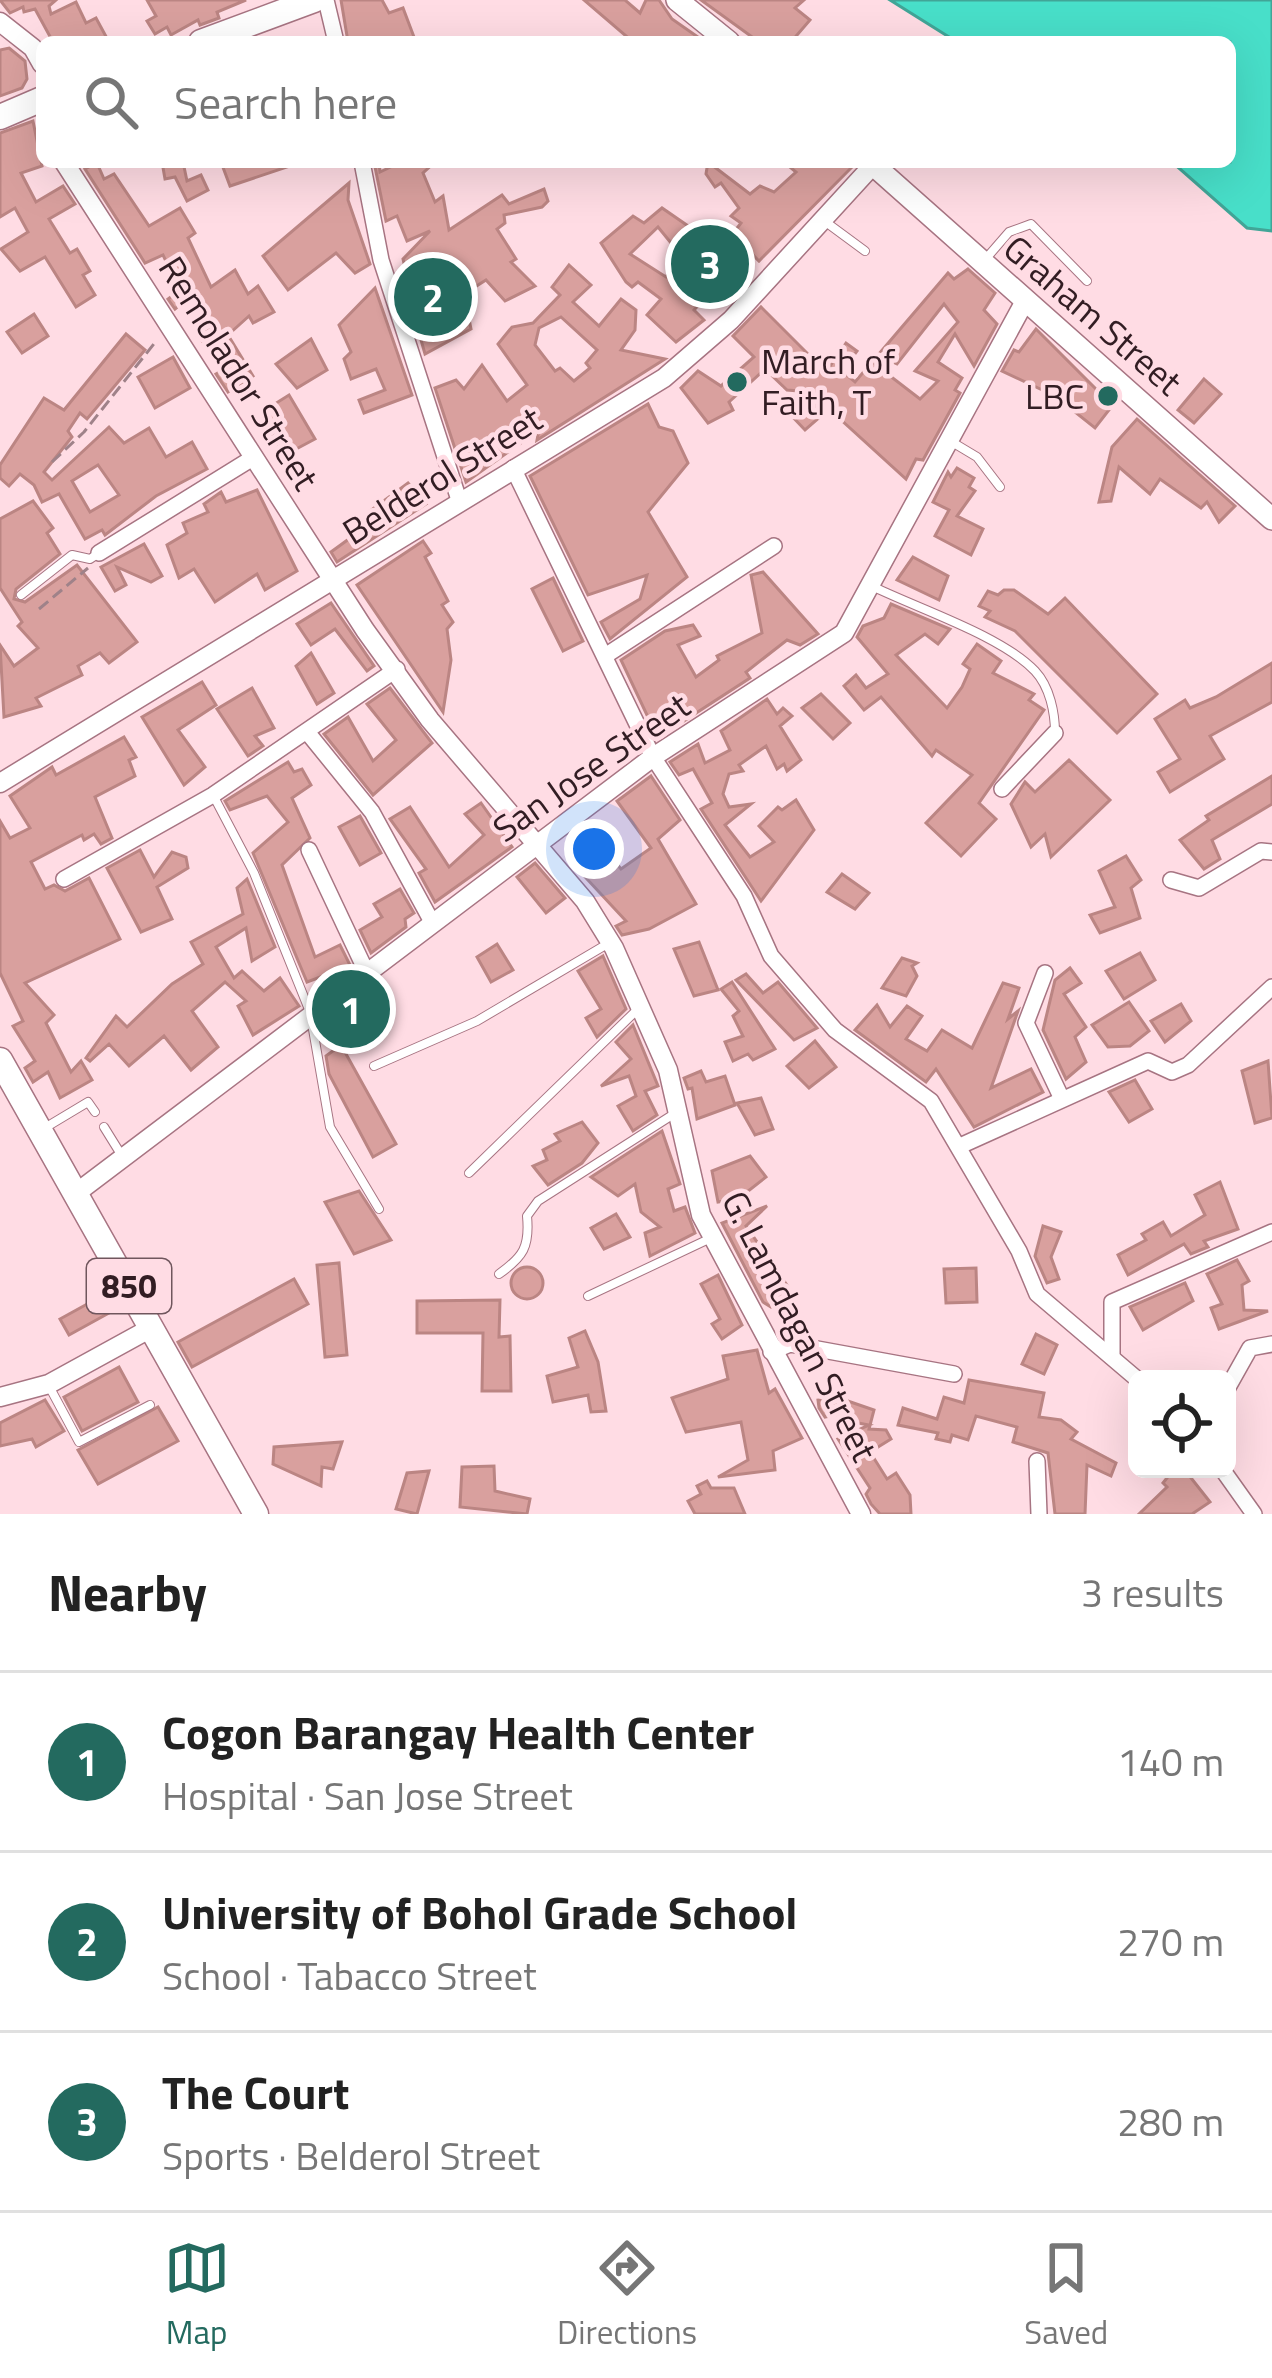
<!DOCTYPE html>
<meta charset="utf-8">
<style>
body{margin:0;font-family:"Titillium Web",sans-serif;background:#f2f2f2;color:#222}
.controls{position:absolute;right:36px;bottom:36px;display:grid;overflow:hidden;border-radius:18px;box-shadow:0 12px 48px #0002}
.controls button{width:108px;height:108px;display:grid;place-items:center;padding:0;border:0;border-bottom:3px solid #e0e0e0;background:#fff;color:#222;font:60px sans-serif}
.you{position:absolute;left:594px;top:849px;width:42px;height:42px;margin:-30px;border:9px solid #fff;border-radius:50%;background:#1a73e8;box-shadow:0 0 0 18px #1a73e833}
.badge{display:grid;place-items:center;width:78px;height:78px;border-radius:50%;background:#236a5f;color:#fff;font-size:39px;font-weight:700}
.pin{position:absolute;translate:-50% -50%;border:6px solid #fff;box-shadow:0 3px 12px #0006}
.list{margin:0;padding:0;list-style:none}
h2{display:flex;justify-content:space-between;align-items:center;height:156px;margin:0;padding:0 48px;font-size:51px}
h2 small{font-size:39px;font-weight:400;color:#767676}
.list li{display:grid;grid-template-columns:78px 1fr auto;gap:36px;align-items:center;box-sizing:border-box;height:180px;padding:0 48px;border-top:3px solid #e0e0e0}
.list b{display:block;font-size:45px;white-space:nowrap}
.list p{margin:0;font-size:39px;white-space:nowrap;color:#767676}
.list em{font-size:39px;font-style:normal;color:#767676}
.icon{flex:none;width:66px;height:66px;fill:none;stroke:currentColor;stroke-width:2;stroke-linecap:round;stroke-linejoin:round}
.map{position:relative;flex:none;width:1272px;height:1514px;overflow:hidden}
.search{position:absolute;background:#fff;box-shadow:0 12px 48px #0002;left:36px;right:36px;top:36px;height:132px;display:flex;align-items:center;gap:30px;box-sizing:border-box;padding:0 42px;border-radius:18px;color:#767676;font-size:45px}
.sheet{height:696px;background:#fff}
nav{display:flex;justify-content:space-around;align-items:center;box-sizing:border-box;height:168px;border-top:3px solid #e0e0e0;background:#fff;font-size:33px;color:#767676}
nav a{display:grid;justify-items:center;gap:6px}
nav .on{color:#236a5f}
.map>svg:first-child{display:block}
.water{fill:#48dfc9;stroke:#41a597;stroke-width:3}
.building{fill:#d9a09e;stroke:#bb8583;stroke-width:3;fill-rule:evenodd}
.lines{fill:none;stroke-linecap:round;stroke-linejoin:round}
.service-casing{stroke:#a77482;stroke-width:10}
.minor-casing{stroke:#a77482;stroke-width:18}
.tertiary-casing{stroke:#a77482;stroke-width:21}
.secondary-casing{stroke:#a77482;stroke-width:24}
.primary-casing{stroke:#a77482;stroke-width:27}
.path{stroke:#9f8289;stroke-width:3;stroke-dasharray:12 6;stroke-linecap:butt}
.service{stroke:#fff;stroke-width:8}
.minor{stroke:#fff;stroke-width:15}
.tertiary{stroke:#fff;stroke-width:18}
.secondary{stroke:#fff;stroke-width:21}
.primary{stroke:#fff;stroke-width:24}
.poi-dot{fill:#236a5f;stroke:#ffdce4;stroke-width:4.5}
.labels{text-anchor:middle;stroke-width:9;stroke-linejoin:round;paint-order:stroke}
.shield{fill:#ffdce4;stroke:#70565d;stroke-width:3}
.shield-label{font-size:33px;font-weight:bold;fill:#321d23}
.street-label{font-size:36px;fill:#321d23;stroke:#ffdce4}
.poi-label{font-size:36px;fill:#321d23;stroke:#ffdce4;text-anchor:start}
</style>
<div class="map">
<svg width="1272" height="1514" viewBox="0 0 1272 1514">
<rect width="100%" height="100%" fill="#ffdce4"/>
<path class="water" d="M890,0H1272V231L1247,228L1172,162H1230V42H957Z"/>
<g class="building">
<path d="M0,0H56L49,6L51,14L76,2L86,23L96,18L109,42H53L35,9L24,12L23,7L10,13Z"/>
<path d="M147,0H246L217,12L219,18L200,25L198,20L171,35L167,27L155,34L147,21L156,16Z"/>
<path d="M341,0H382L389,13L403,8L414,37L399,42H348Z"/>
<path d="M584,0H625L640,13L646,0H659L672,19L705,42H633Z"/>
<path d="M701,0H804L795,8L810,20L791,42H759Z"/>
<path d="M9,48L25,61L27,79L22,88L0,96V50Z"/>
<path d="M33,121L42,166L21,173L36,202L63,186L75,204L49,219L70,253L77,249L90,271L83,275L95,295L76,307L45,257L20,271L1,249L28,232L15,208L0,217V133Z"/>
<path d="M162,162H183L187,181L201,175L208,190L187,201L175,177L165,179Z"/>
<path d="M221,162H296V164L230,186Z"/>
<path d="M374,162H379L380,172L401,162H435L423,173L435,202L443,196L449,230L502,195L509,204L544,189L548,201L542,207L504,215L505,223L497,229L516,259L511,262L535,286L505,301L486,280L464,294L471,329L425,354L419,333L441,325L422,294L427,268L408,281L403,259L430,231L407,241L397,216L386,221Z"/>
<path d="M708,162L750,194L760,186L774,192L796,172L784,162L855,164L759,261L749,251L694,310L704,320L676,342L647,315L661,299L638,282L632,287L626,282L601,243L633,216L644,223L662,208L694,230L698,223L724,245L741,223L731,216L739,208L721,183L715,187L706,174ZM658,227L680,254L666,277L630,254Z"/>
<path d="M97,163L104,179L114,174L149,226L180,208L195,233L188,238L211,287L235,270L248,294L258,286L274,312L253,323L249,316L228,335L253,376L228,392L216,374L228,367L198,337L216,326L192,295L175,309L168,299L180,290L163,255L145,263L85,169Z"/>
<path d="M349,183L348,200L370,264L355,273L336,253L288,290L263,256Z"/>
<path d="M569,265L591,285L573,302L599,326L621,299L636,310L635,330L621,350L665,359L537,440L539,430L466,482L435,388L456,380L464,389L482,365L507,401L527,385L498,344L512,327L533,323L560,295L552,287ZM561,317L597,350L586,363L590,368L574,381L560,368L555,371L535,345L539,328Z"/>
<path d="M968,269L995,293L984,310L997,324L974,366L955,334L938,362L962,378L955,390L960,393L923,460L916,459L906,479L829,409L805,430L786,410L811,392L787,390L765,369L729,402L733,410L708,423L681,388L698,371L721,386L754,357L733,336L761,307L826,372L846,343L857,351L842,371L855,382L872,362L920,399L938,381L915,371L958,322L944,304L897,364L878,355L948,273L954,279Z"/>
<path d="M375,288L412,395L364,413L359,400L385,390L376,369L351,379L344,359L351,352L339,325Z"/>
<path d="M34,314L48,336L22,353L7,332Z"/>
<path d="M1036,329L1100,393L1104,390L1116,401L1095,428L1055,396L1002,371L1014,350L1019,352Z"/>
<path d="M126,334L145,350L87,419L80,413L68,431L72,437L44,472L52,480L109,427L124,443L149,428L166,457L192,442L207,469L156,496L105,535L102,530L85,539L59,494L42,502L34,485L20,474L9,486L0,478V465L44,398L64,410ZM98,465L119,495L90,512L72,481Z"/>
<path d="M311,339L327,370L297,388L276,364Z"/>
<path d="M173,357L190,388L155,408L138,377Z"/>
<path d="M1204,379L1221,394L1194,423L1178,410Z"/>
<path d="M289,395L315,439L283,456L262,412Z"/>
<path d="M648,404L659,427L673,431L688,463L648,512L687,577L610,639L601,622L640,599L647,575L588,595L530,476Z"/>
<path d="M1137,419L1235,506L1219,522L1207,502L1201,508L1160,479L1150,494L1119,467L1111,501L1099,502L1112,447Z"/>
<path d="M957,468L974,478L969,487L975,491L957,516L983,529L971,555L935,536L949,510L933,502L948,472L951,477Z"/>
<path d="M408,483L426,504L337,562L331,552L375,520L370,511Z"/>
<path d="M257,490L297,571L265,590L257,574L215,602L194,569L179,578L167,545L187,533L183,523L208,512L204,504L221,492L226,502Z"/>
<path d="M33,501L53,528L47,533L60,554L16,589L14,599L25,602L77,565L137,642L109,663L100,653L78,666L82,675L36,698L41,706L4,717L0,645L14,666L38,648L18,626L22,622L0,588V519Z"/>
<path d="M423,541L431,553L425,557L448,601L442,605L453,622L447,629L451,660L443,712L357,585Z"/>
<path d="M144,544L162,576L151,582L117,567L126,585L115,591L101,567Z"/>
<path d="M913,557L948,576L939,600L897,580Z"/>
<path d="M763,572L818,634L800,645L787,640L746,672L750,678L673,728L670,722L655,732L621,660L665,631L693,625L700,636L678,645L696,677L719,660L717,656L762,633L751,575Z"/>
<path d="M553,578L583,641L563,651L532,589Z"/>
<path d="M1004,590H1014L1048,614L1065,598L1157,694L1117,733L1015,631L985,617L990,611L979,606L988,591L998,595Z"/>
<path d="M331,603L374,666L367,671L335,629L311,645L297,624Z"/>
<path d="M891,604L950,629L938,644L925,634L896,655L947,708L962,687L970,669L963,664L977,644L1001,661L993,673L1034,694L1029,700L1044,710L979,803L996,819L961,856L926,823L972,775L936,750L932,756L881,697L864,710L844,686L856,675L866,688L888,674L857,637L863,626L884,618Z"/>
<path d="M311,653L334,693L317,704L296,666Z"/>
<path d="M1272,663V702L1210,736L1224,759L1170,792L1158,772L1180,759L1155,719L1185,700L1190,708L1216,697Z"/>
<path d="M202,682L216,705L178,730L205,767L184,785L142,717Z"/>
<path d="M252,688L274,728L255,736L263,746L248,756L217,709Z"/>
<path d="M390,688L432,743L373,795L324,734L348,717L373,761L396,740L367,704Z"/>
<path d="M821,694L850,723L833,739L802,708Z"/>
<path d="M767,699L777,714L783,708L792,716L780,726L801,760L787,771L784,764L777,769L766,746L739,765L743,771L729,774L723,794L729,807L751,804L725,825L750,857L774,842L759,826L778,807L782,810L796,800L814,830L761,901L701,809L712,803L693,769L679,775L670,762L698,744L705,763L730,750L721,731Z"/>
<path d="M124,737L136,757L129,760L135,776L95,797L112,838L101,844L94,834L84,840L82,835L31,862L45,889L54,885L65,891L89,878L120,939L25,983L54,1015L46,1023L71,1072L81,1061L92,1080L60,1098L48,1072L33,1082L25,1068L35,1061L13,1026L23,1021L0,973V821L10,838L30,828L10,796L52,767L56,775Z"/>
<path d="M1069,760L1110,800L1051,857L1045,834L1031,847L1011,804L1025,782L1035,792Z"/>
<path d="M288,762L294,772L302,769L311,785L292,798L310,838L282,865L315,957L340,945L351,967L335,978L331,973L307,982L253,853L288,822L267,796L230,810L225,801Z"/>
<path d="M651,776L680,820L658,839L696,904L649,929L622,935L616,926L626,921L573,864L590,850L576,832L586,825L621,869L651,848L617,801Z"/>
<path d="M1272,776V804L1212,840L1220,859L1204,869L1180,840L1209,820L1206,816Z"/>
<path d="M481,803L512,847L435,902L419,873L426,869L390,819L410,807L449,867L484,835L465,814Z"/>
<path d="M360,816L381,853L360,865L339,827Z"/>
<path d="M140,850L154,877L172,852L186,857L188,868L157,887L172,919L141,932L107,868Z"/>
<path d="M1126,856L1141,880L1131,888L1140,918L1100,933L1090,915L1115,907L1099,871Z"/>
<path d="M535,863L565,898L546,913L517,877Z"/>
<path d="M842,874L869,893L855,909L827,892Z"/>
<path d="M247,879L275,947L252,961L246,928L216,947L234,978L242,971L264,991L280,978L299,1006L253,1035L238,1006L246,1001L225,982L192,1011L218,1047L191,1070L164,1036L129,1066L109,1044L90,1061L86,1058L116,1016L127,1027L172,984L203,964L191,942L243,914L237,888Z"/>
<path d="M400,889L414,913L405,919L406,927L371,953L360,930L382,917L374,904Z"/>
<path d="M699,942L718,990L694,996L674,949Z"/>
<path d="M497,944L513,970L491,982L477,957Z"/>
<path d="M1140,953L1155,980L1124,999L1106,971Z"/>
<path d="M603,956L626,1009L597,1037L586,1018L601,1009L578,971Z"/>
<path d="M902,958L917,963L912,966L917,976L906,996L882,988Z"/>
<path d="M1070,968L1081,983L1064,994L1086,1027L1075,1037L1086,1062L1066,1079L1043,1030L1055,980Z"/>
<path d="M746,974L763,993L778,982L817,1028L794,1040L736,980Z"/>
<path d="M732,982L775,1049L753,1060L748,1054L733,1061L725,1042L743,1036L733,1016L739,1011L721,989Z"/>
<path d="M1003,983L1019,988L1008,1019L1018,1011L991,1088L1031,1069L1043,1092L974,1127L936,1069L926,1082L855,1030L877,1005L890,1027L907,1006L922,1016L906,1039L927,1051L942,1030L972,1048Z"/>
<path d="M1129,1002L1149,1031L1130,1046L1108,1047L1092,1025Z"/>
<path d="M1181,1004L1191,1021L1165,1042L1151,1021Z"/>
<path d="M633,1025L658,1086L645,1091L657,1115L633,1131L618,1106L636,1096L629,1076L601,1086L631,1059L616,1042Z"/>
<path d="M815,1041L836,1067L809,1088L787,1066Z"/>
<path d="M341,1045L396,1144L373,1157L329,1074L326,1056Z"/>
<path d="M1268,1061L1272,1118L1255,1123L1242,1071Z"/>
<path d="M701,1071L706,1082L725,1076L735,1105L697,1119L692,1088L688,1089L684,1078Z"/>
<path d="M1135,1080L1152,1109L1129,1122L1109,1092Z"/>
<path d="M761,1098L773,1129L755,1135L737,1103Z"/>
<path d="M582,1122L598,1143L582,1163L548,1185L533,1166L547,1160L543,1150L560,1141L555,1134Z"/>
<path d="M662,1131L680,1184L668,1189L674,1211L685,1207L695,1233L650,1256L645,1233L660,1227L641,1212L635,1184L618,1196L591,1177Z"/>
<path d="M750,1156L766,1177L738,1199L718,1202L712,1171Z"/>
<path d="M1220,1182L1238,1229L1204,1241L1208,1247L1191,1254L1184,1244L1128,1275L1118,1255L1146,1240L1142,1234L1163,1222L1171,1236L1205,1215L1195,1195Z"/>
<path d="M359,1191L391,1240L354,1254L325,1202Z"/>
<path d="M767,1206L746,1226L789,1288L771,1307L763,1302L722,1223Z"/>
<path d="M616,1214L630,1237L604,1249L591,1228Z"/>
<path d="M1043,1226L1061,1232L1051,1257L1059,1279L1047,1283L1035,1256Z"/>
<path d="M1237,1260L1249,1281L1242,1285L1244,1310L1268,1311L1219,1329L1211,1308L1222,1304L1207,1274Z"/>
<path d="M339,1263L347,1355L325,1357L317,1265Z"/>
<circle cx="527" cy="1283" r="16"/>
<path d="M976,1268L977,1302L946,1303L944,1269Z"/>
<path d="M718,1275L742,1325L722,1339L712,1324L720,1319L701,1284Z"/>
<path d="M294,1279L308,1304L192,1367L178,1342Z"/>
<path d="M1185,1283L1193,1301L1143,1330L1130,1307Z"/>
<path d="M100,1297L109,1313L69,1335L60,1319Z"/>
<path d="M500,1300L499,1337L510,1336L511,1391H482L483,1333H417V1301Z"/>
<path d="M585,1331L598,1362L606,1411L591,1412L588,1395L553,1402L547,1376L578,1367L569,1338Z"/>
<path d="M1036,1334L1057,1345L1044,1374L1022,1364Z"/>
<path d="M757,1350L769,1393L775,1389L802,1438L773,1451L775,1470L718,1477L748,1460L741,1422L686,1432L672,1398L728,1379L723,1356Z"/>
<path d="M119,1367L138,1402L82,1431L64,1397Z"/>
<path d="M969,1380L1044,1393L1039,1417L1061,1420L1077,1432L1071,1439L1116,1463L1111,1476L1087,1465L1085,1514H1055L1048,1453L1013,1442L1017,1427L976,1416L968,1440L952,1435L950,1442L936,1439L938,1433L898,1425L903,1408L937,1419L944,1397L964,1403Z"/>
<path d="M839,1398L874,1410L869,1429L886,1430L891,1439L870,1452L887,1479L896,1473L910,1495L911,1514H880L871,1504L866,1494L870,1488L838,1439L869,1425L843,1420L845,1413L825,1417L819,1408L818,1400Z"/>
<path d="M45,1400L64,1431L36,1447L32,1439L0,1446V1423Z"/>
<path d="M158,1407L178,1441L98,1484L78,1450Z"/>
<path d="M342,1442L333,1469L322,1467L321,1486L273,1464L274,1447Z"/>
<path d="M494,1466L495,1491L530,1499L527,1514L460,1507L462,1467Z"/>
<path d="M1174,1469H1184L1210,1502L1192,1514H1139L1167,1487L1163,1483Z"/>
<path d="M429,1471L417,1514L396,1509L407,1473Z"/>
<path d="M707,1481L711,1488H734L745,1514H695L688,1501L701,1494L697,1486Z"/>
</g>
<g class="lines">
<g class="service-casing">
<g id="service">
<path d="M823,220L865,251"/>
<path d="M983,262L1009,232L1031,224L1087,281"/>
<path d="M952,442L977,457L1000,487"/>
<path d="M874,587C919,609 1002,636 1035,671C1050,687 1055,713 1055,733"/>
<path d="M21,595L72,555L90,559L99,553"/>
<path d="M213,795L254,873L310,1012L330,1127L379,1209"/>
<path d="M374,1066L477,1021L609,943"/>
<path d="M104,1127L122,1156"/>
<path d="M43,1129L88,1102L95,1112"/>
<path d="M469,1173L640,1007"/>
<path d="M499,1274C523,1257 530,1247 527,1216L538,1201L677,1112"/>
<path d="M588,1296L711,1238"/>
<path d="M49,1386L79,1442L150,1405"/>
</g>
</g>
<g class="minor-casing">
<g id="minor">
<path d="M326,0L336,42"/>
<path d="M362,162L381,260L459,500"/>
<path d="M513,468L653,757L744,896L771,956L835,1030L931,1101L1019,1251L1037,1294L1137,1379"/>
<path d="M99,553L251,459"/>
<path d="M605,656L774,546"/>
<path d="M308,733L372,812L432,922"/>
<path d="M1002,789L1055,733"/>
<path d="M309,850L366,971"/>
<path d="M64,879L213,795L397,669"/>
<path d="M1171,880L1199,888L1261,851L1272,852"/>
<path d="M1045,973L1026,1023L1062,1099"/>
<path d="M960,1146L1148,1061L1172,1072L1188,1065L1272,987"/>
<path d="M771,1352L790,1344L954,1374"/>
<path d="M1112,1357V1302L1272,1232"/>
<path d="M1227,1389L1250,1348L1272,1344"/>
<path d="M1037,1461L1039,1514"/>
<path d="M1222,1469L1254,1514"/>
</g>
</g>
<g class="tertiary-casing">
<g id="tertiary">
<path d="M0,22L33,48L42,64"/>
<path d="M64,162L365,630L430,720L585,901L614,948L668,1070L701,1215L861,1514"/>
<path d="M0,783L664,378L731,320L873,165"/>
<path d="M79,1191L653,757L844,633L1025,301"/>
<path d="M0,1397L49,1384L151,1328"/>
</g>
</g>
<g class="secondary-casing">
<g id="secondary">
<path d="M677,0L729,42"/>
<path d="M870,162L1272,519"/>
</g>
</g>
<g class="primary-casing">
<g id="primary">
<path d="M201,42L314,0"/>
<path d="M0,117L42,99"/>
<path d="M0,1060L256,1514"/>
</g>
</g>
<g class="path">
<path d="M52,462L84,432L157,340"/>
<path d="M39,609L88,568"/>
</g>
<use href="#service" class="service"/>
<use href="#minor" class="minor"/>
<use href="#tertiary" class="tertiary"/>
<use href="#secondary" class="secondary"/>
<use href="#primary" class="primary"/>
</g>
<g class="poi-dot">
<circle cx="737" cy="382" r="12"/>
<circle cx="1108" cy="396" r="12"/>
</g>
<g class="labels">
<rect class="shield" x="87" y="1259" width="84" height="54" rx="9"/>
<g class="shield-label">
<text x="129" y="1298">850</text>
</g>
<g class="street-label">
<text transform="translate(1093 315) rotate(41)" y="13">Graham Street</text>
<text transform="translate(239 373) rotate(58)" y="13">Remolador Street</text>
<text transform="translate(442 475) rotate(-32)" y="13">Belderol Street</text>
<text transform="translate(591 767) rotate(-35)" y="13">San Jose Street</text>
<text transform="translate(800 1326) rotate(63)" y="13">G. Lamdagan Street</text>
</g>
<g class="poi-label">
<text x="761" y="374">March of<tspan x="761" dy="41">Faith, T</tspan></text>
<text x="1084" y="409" text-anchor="end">LBC</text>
</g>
</g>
</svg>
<div class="controls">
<button><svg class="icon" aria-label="locate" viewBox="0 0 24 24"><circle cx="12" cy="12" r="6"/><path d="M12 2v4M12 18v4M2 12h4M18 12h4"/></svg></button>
</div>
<div class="you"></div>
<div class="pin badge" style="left:351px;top:1009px">1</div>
<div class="pin badge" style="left:433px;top:297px">2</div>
<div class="pin badge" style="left:710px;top:264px">3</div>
<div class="search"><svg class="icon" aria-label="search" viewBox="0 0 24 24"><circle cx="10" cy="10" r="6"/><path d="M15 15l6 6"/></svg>Search here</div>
</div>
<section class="sheet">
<h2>Nearby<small>3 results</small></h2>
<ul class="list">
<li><span class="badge">1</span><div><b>Cogon Barangay Health Center</b><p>Hospital · San Jose Street</p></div><em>140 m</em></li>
<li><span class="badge">2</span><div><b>University of Bohol Grade School</b><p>School · Tabacco Street</p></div><em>270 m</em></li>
<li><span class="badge">3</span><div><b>The Court</b><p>Sports · Belderol Street</p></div><em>280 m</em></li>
</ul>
</section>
<nav>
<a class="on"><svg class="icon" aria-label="map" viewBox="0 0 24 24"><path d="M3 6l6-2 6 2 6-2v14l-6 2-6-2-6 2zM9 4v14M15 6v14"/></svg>Map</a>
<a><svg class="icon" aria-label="directions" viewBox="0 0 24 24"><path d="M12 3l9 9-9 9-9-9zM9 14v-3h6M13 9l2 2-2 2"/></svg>Directions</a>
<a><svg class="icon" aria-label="saved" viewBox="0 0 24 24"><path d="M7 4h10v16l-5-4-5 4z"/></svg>Saved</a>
</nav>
